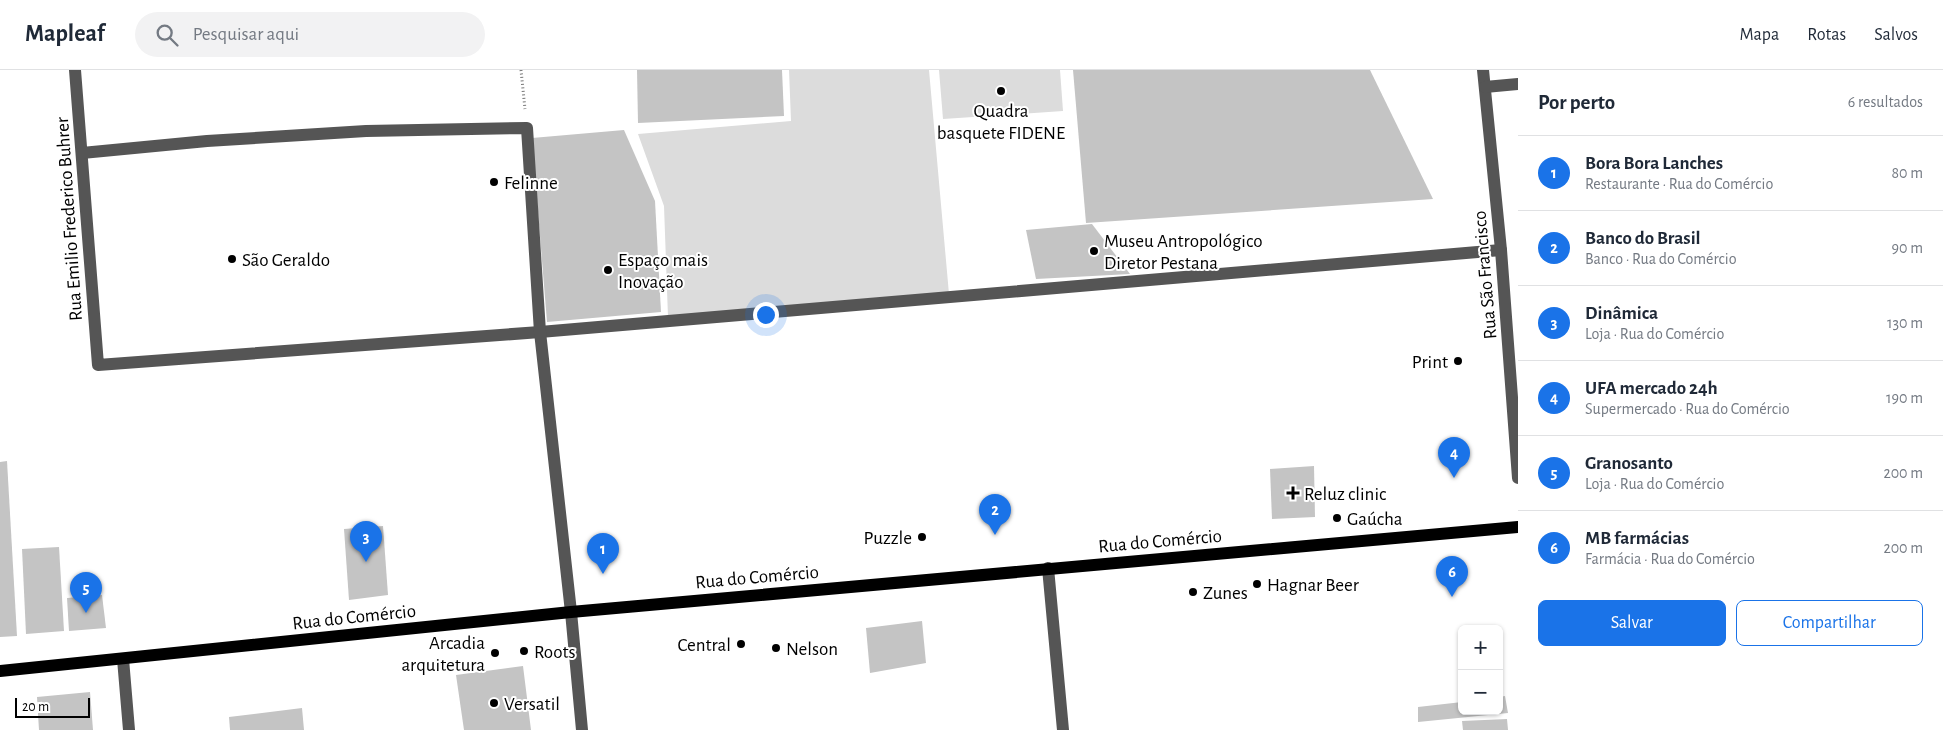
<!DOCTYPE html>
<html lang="pt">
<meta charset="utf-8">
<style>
body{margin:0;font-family:"Alegreya Sans",sans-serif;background:#f2f2f3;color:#1f2937}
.controls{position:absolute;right:15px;bottom:15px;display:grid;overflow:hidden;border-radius:8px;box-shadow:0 1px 4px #0004}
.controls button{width:45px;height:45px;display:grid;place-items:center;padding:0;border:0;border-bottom:1px solid #e0e1e3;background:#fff;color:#1f2937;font:25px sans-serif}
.scale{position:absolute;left:15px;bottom:12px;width:75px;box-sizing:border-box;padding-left:5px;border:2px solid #000;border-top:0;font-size:14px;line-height:18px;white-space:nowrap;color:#000;-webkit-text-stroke:4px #fff;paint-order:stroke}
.you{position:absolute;left:765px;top:244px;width:18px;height:18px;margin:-12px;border:4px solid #fff;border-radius:50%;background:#1a73e8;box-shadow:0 0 0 8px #1a73e833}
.badge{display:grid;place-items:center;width:32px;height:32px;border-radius:50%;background:#1a73e8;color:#fff;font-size:16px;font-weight:700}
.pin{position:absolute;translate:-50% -41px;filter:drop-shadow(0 1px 2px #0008)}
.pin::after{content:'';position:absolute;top:26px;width:18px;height:15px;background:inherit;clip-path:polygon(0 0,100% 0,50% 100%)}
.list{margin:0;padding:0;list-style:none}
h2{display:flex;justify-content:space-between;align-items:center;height:65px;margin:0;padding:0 20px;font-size:21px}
h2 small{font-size:16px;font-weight:400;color:#747a83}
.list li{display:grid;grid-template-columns:32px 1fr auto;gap:15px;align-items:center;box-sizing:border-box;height:75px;padding:0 20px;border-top:1px solid #e0e1e3}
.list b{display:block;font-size:19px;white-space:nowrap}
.list p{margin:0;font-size:16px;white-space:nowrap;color:#747a83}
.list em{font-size:16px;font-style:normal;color:#747a83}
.actions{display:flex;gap:10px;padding:15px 20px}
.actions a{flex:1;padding:11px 0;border:1px solid #1a73e8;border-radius:8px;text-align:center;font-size:18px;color:#1a73e8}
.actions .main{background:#1a73e8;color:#fff}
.icon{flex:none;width:28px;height:28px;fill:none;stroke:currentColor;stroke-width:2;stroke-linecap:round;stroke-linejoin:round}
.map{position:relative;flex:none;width:1518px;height:660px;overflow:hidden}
header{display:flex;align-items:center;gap:30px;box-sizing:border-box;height:70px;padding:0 25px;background:#fff;border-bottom:1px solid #e0e1e3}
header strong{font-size:24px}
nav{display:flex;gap:28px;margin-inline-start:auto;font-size:18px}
.search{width:350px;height:45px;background:#f2f2f3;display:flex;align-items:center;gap:12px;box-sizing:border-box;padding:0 18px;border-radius:28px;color:#747a83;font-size:19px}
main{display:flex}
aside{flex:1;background:#fff}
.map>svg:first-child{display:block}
.green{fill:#dcdcdc}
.building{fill:#c4c4c4}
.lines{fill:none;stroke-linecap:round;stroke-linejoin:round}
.path{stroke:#777;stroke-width:3;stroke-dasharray:1 2.5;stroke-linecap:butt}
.minor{stroke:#555;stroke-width:12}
.major{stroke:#000;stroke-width:12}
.poi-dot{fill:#000;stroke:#fff;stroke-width:2}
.labels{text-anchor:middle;stroke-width:4;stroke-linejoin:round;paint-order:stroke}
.poi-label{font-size:19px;fill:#000;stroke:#fff;text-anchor:start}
.street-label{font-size:19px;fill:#000;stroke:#fff}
</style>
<header>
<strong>Mapleaf</strong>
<div class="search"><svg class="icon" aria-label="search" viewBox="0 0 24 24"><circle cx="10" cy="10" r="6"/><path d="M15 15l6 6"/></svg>Pesquisar aqui</div>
<nav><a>Mapa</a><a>Rotas</a><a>Salvos</a></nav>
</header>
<main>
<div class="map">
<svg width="1518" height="660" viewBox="0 0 1518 660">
<rect width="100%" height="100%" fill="#fff"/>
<g class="green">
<path d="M789,0H929L949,224L668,247L664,136L638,64L791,51Z"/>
<path d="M939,0H1060L1063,41L943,49Z"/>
</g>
<g class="building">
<path d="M637,0H782L784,46L638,53Z"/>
<path d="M1073,0H1370L1433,129L1086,153Z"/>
<path d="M624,60L655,131L661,242L547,252L532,68Z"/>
<path d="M1092,154L1130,204L1036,209L1026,160Z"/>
<path d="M7,391L17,566L0,567V392Z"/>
<path d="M1314,396L1315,447L1272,449L1270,399Z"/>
<path d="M383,456L388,525L349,530L344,459Z"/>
<path d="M59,477L64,561L26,564L22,479Z"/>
<path d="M102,525L106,558L69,561L67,528Z"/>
<path d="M922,551L926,593L870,603L866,558Z"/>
<path d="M523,596L531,660H464L456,605Z"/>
<path d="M90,622L93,660H39L37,627Z"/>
<path d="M1505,626L1508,643L1418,652V637L1462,632V641H1499V627Z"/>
<path d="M302,638L304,660H230L229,647Z"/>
<path d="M1507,649L1508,660H1463L1462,651Z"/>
</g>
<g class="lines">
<path class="path" d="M521,0L525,39"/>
<g class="minor">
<path d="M75,0L98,295L540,262L1501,180"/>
<path d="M1483,0L1501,180L1518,408"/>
<path d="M1485,17L1518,14"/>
<path d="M82,83L207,71L366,61L527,58L540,262L571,542L582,660"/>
<path d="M1048,498L1063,660"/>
<path d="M123,589L129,660"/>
</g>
<path class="major" d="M0,601L571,542L1518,457"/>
</g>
<g class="poi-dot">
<circle cx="1001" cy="21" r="5"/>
<circle cx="494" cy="112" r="5"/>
<circle cx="1094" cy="181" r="5"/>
<circle cx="232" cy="189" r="5"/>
<circle cx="608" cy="200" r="5"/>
<circle cx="1458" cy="291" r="5"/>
<path d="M1290.5 415.5h5v5h5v5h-5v5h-5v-5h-5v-5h5z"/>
<circle cx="1337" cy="448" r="5"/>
<circle cx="922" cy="467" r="5"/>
<circle cx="1257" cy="514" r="5"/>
<circle cx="1193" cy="522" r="5"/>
<circle cx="741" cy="574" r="5"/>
<circle cx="776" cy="578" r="5"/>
<circle cx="524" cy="581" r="5"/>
<circle cx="495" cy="583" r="5"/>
<circle cx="494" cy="633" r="5"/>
</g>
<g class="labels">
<g class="poi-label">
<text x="1001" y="47" text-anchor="middle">Quadra<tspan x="1001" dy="22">basquete FIDENE</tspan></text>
<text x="504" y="119">Felinne</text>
<text x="1104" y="177">Museu Antropológico<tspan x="1104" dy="22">Diretor Pestana</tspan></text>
<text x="242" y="196">São Geraldo</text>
<text x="618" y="196">Espaço mais<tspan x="618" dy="22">Inovação</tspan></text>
<text x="1448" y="298" text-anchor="end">Print</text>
<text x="1304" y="430">Reluz clinic</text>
<text x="1347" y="455">Gaúcha</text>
<text x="912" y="474" text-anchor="end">Puzzle</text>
<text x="1267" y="521">Hagnar Beer</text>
<text x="1203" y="529">Zunes</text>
<text x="485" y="579" text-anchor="end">Arcadia<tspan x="485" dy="22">arquitetura</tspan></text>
<text x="731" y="581" text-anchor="end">Central</text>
<text x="786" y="585">Nelson</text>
<text x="534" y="588">Roots</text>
<text x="504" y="640">Versatil</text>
</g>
<g class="street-label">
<text transform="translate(68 149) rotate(-94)" y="7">Rua Emilio Frederico Buhrer</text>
<text transform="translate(1484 205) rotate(-95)" y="7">Rua São Francisco</text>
<text transform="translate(1160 470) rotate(-5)" y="7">Rua do Comércio</text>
<text transform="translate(757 506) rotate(-5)" y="7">Rua do Comércio</text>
<text transform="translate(354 546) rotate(-6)" y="7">Rua do Comércio</text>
</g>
</g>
</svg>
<div class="controls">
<button>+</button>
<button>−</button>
</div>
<div class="scale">20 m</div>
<div class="you"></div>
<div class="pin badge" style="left:603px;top:504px">1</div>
<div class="pin badge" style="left:995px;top:465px">2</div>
<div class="pin badge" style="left:366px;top:492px">3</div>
<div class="pin badge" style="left:1454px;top:408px">4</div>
<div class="pin badge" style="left:86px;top:543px">5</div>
<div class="pin badge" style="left:1452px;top:527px">6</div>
</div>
<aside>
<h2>Por perto<small>6 resultados</small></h2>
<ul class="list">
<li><span class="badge">1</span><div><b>Bora Bora Lanches</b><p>Restaurante · Rua do Comércio</p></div><em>80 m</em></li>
<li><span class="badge">2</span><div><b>Banco do Brasil</b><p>Banco · Rua do Comércio</p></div><em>90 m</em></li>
<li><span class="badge">3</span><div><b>Dinâmica</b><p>Loja · Rua do Comércio</p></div><em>130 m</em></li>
<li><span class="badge">4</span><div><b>UFA mercado 24h</b><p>Supermercado · Rua do Comércio</p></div><em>190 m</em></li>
<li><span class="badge">5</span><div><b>Granosanto</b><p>Loja · Rua do Comércio</p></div><em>200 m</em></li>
<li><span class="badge">6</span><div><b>MB farmácias</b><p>Farmácia · Rua do Comércio</p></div><em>200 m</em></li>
</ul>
<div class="actions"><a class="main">Salvar</a><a>Compartilhar</a></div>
</aside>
</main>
